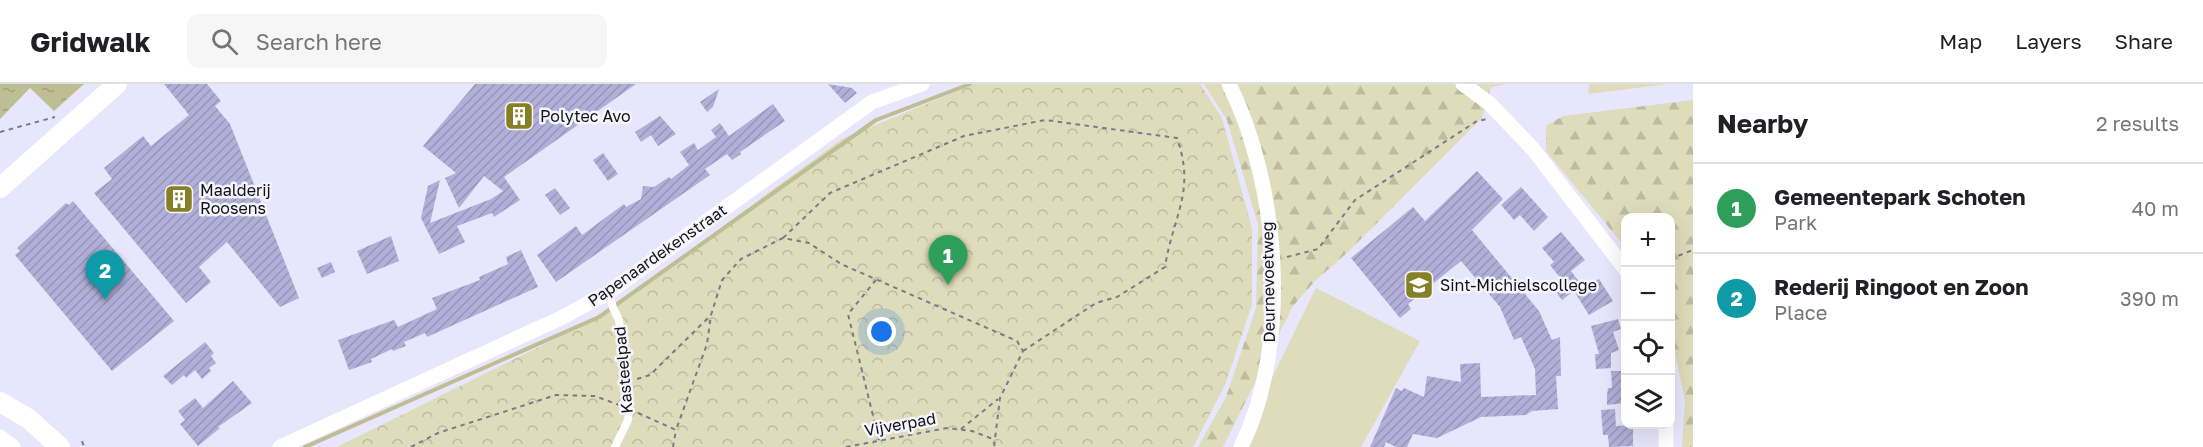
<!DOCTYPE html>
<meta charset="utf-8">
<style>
body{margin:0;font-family:"Golos Text",sans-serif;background:#f6f6f6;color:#202124}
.controls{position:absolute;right:18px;bottom:18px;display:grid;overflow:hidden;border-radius:12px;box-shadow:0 6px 24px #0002}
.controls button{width:54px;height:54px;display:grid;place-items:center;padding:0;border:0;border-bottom:2px solid #e0e0e0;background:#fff;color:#202124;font:30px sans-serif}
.you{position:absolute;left:882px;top:248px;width:21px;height:21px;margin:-15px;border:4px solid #fff;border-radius:50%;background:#1a73e8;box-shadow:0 0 0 9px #1a73e833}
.badge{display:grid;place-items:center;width:39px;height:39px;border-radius:50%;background:#857f26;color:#fff;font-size:20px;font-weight:700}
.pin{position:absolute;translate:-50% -50px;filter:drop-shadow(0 2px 3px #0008)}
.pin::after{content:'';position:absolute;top:32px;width:21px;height:18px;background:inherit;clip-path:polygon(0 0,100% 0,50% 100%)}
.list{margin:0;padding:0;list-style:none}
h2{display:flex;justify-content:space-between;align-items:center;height:78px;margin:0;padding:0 24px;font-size:26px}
h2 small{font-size:20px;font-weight:400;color:#757577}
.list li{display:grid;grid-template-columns:39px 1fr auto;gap:18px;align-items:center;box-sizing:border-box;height:90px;padding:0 24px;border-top:2px solid #e0e0e0}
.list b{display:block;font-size:22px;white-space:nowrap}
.list p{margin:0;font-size:20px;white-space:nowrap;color:#757577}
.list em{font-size:20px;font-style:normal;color:#757577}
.icon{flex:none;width:33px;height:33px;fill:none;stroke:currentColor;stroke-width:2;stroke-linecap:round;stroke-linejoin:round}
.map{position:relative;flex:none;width:1693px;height:363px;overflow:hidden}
header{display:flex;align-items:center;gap:36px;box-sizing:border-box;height:84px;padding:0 30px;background:#fff;border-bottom:2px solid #e0e0e0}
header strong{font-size:28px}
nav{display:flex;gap:33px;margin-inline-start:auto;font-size:21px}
.search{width:420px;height:54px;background:#f6f6f6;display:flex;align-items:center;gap:15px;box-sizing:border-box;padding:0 21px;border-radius:12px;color:#757577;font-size:22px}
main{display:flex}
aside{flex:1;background:#fff}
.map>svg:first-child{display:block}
.green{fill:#dedcba}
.forest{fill:url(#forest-firs)}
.park{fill:url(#park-crowns)}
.water{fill:url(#water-ripples)}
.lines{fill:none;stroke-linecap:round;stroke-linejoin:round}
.stream{stroke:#bfbd93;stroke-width:4}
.building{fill:url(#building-hatch)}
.path{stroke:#7b7a89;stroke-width:2;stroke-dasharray:4.5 4.5;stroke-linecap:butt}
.service{stroke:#fff;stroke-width:8}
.minor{stroke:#fff;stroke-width:15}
.tertiary{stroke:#fff;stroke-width:20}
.labels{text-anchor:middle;stroke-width:5;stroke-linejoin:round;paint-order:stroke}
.poi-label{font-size:16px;fill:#12111a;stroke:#f5f5fb;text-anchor:start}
.street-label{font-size:16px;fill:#12111a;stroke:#f5f5fb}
</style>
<header>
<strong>Gridwalk</strong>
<div class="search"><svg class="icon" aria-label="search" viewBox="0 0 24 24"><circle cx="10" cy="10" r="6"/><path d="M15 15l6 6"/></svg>Search here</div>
<nav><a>Map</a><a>Layers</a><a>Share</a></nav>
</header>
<main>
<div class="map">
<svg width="1693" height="363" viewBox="0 0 1693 363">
<defs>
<pattern id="forest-firs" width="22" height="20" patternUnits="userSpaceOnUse" patternTransform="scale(1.5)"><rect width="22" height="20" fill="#dedcba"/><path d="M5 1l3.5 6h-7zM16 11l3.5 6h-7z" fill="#bdbc9f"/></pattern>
<pattern id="park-crowns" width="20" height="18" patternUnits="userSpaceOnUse" patternTransform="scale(1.5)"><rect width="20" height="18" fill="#dedcba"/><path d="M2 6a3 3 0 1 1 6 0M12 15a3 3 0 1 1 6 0" fill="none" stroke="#bdbc9f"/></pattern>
<pattern id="water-ripples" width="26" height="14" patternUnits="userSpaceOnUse" patternTransform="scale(1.5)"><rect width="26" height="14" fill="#bfbd93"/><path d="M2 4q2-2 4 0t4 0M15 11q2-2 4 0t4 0" fill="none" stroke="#a3a17e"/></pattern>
<pattern id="building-hatch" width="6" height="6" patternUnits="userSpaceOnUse" patternTransform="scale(1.5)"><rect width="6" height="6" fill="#b1afd7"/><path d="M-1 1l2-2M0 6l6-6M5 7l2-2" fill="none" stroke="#9796b8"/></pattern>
</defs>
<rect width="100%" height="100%" fill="#e7e6fc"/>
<g class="green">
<path d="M1589,0H1668L1588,10Z"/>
<path d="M1316,204L1420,257L1361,363H1238Z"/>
</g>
<g class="forest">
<path d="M1204,0H1507L1491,3L1482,34L1350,166L1315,197L1293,222L1223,363H1198L1226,313L1256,224L1258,141L1227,36Z"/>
<path d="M1693,16V363H1682L1685,317L1671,250L1670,134H1626L1625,163L1546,67V42L1563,32Z"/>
</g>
<path class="park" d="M974,0H1200L1222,34L1252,144V220L1225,301L1193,363H337L599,233L842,55Z"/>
<path class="water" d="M0,0H84L54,27L30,4L0,35Z"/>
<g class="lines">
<path class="stream" d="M305,363L599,233L876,36L970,0"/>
</g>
<g class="building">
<path d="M164,0H207L221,17L215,22L230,40L299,214L280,223L227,158L199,183L211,198L186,219L94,109L112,95L104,84L143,52L151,62L189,31Z"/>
<path d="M475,0H636L504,93L520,116L494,133L492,129L457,142L465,158L439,170L421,134L428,102L440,96L430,139L491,115L503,107L484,92L459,124L445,94L456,89L423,62Z"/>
<path d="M828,0L852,4L857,9L845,19Z"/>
<path d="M719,5L713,23L707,28L700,18Z"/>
<path d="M773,20L785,37L740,68L741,70L732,76L727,70L705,85L710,91L556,198L537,171L576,142L582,151L624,120L626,123L641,115L643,102L654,103L669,93L671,95L689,81L680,68L694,59L698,66L716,53L711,46L720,39L729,52Z"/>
<path d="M660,32L676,50L658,62L651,51L641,58L635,48Z"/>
<path d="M603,69L618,90L608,97L593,76Z"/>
<path d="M1477,87L1503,115L1472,146L1539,227L1552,256L1560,253L1561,292H1556L1558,325L1532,327L1526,331L1481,333L1437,354L1413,350L1407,363H1396L1386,358L1384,363H1370L1396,304L1402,307L1404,304L1424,313L1427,292L1461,298L1460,280L1480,279L1481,313L1536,311L1535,285L1521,253L1514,256L1500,223L1461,177L1408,220L1411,225L1400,234L1351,174L1413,123L1425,137Z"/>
<path d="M1521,103L1548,133L1534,147L1520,131L1514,136L1501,121Z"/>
<path d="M555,104L570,124L560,131L545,111Z"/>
<path d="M73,117L174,237L112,287L15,171L20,167L17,164L66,119L69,121Z"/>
<path d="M1561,148L1585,176L1571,187L1583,203L1599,195L1613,217L1589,231L1574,207L1562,216L1552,203L1562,196L1550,181L1554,178L1542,164Z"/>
<path d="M391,152L399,177L367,190L357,167Z"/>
<path d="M521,166L538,203L427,253L425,249L404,258L406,262L393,267L392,265L371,275L372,278L349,286L338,256L394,236L398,243L437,225L432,214L480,196L479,193L508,180L506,173Z"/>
<path d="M331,178L335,188L322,194L317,184Z"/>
<path d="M1618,235L1621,245L1613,248L1619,266L1611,269V284L1596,285L1595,270H1599L1591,242Z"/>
<path d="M205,258L214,269L211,272L216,279L209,284L211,287L202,295L195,286L186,294L184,291L172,301L163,292Z"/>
<path d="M1611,287H1626V319L1607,321V311L1608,304H1612Z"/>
<path d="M233,297L252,319L218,343L220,344L198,362L180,340L185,336L178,327L195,314L203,324Z"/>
<path d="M1615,325L1616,342L1633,341V362L1609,363L1608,351H1603L1601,326Z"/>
</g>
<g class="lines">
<g class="path">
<path d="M0,48L55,33"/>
<path d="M783,154L830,109L964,52L1045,36L1177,54C1196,108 1173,131 1165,183L1117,213L1096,219L1023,267"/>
<path d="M1287,173L1318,165L1355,116L1477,37L1487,35"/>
<path d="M1670,175L1693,166"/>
<path d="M876,196L848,230L879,356"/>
<path d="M637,295L650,291L711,231"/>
<path d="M638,329L676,346L707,260L711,231L722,196L741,175L783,154L809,159L841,180L1017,257L1023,267L1000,314L994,363"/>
<path d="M961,345L998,315"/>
<path d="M82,357L84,363"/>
<path d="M411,363L438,349L556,311L595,312L619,321"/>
<path d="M673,363L676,346"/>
<path d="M846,363L947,344L972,347L993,355"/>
</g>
<path class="service" d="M609,208L613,224L619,236L629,324L628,336L615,363"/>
<g class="minor">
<path d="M1229,0C1279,101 1292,259 1241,363"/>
<path d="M1463,0L1489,19L1533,65L1626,186"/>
<path d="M1666,340V363"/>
<path d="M0,353L13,363"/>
<path d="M280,363L561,234L609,208L872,18L922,0"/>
</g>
<g class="tertiary">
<path d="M0,104L117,0"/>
<path d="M0,318L29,335L60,363"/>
</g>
</g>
<defs>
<g id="building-square" transform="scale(1.5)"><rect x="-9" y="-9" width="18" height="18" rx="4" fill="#857f26" stroke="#f5f5fb"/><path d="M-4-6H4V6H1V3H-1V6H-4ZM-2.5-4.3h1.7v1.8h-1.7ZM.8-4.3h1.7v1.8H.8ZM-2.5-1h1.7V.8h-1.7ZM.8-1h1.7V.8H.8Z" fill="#fff"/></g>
<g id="school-square" transform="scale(1.5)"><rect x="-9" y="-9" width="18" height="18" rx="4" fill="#857f26" stroke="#f5f5fb"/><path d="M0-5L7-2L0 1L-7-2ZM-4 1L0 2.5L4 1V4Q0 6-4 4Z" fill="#fff"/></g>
</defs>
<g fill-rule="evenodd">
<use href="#building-square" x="519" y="32"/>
<use href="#building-square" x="179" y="115"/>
<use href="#school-square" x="1419" y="201"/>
</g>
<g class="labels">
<g class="poi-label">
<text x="540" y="38">Polytec Avo</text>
<text x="200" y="112">Maalderij<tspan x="200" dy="18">Roosens</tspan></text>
<text x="1440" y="207">Sint-Michielscollege</text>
</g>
<g class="street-label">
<text transform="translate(657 171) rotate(-35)" y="6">Papenaardekenstraat</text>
<text transform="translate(1268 198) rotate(-91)" y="6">Deurnevoetweg</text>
<text transform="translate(623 286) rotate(-95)" y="6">Kasteelpad</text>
<text transform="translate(900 340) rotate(-10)" y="6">Vijverpad</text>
</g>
</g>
</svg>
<div class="controls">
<button>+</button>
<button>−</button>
<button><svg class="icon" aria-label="locate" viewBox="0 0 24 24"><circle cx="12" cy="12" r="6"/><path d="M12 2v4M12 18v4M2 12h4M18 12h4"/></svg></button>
<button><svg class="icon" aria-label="layers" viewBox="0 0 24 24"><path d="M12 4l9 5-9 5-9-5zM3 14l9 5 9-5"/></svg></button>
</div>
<div class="you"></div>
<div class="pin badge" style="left:948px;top:201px;background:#2e9e5b">1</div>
<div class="pin badge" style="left:105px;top:216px;background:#0f9aa8">2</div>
</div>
<aside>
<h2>Nearby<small>2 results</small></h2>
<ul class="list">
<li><span class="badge" style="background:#2e9e5b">1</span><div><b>Gemeentepark Schoten</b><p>Park</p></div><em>40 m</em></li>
<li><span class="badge" style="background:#0f9aa8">2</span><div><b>Rederij Ringoot en Zoon</b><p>Place</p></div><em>390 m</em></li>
</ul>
</aside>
</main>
